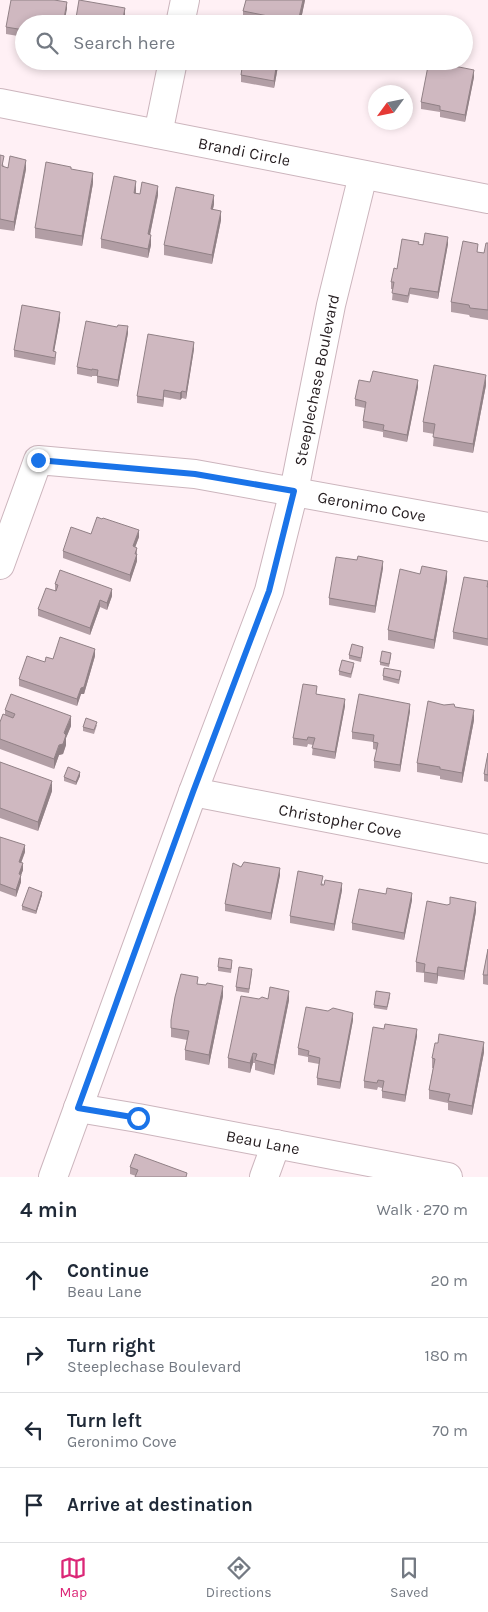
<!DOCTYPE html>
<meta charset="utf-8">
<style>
body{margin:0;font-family:Karla,sans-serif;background:#f6f6f7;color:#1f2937}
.compass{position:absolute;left:368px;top:85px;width:45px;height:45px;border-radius:50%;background:#fff;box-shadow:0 2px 8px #0003;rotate:237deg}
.stop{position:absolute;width:15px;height:15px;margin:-11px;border:4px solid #1a73e8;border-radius:50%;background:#fff}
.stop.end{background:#1a73e8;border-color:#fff;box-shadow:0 1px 5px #0008}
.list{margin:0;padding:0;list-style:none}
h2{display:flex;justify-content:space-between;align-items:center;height:65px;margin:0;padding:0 20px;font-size:21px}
h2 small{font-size:16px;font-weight:400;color:#747a83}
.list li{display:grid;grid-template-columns:32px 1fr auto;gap:15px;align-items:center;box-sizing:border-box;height:75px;padding:0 20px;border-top:1px solid #e0e1e3}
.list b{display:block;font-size:19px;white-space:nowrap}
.list p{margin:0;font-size:16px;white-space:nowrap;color:#747a83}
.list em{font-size:16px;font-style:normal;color:#747a83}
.icon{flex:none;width:28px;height:28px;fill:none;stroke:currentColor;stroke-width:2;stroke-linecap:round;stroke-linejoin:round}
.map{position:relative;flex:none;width:488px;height:1177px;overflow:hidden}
.search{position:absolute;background:#fff;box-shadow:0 2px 8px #0003;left:15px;right:15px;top:15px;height:55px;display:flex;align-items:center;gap:12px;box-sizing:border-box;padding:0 18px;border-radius:28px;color:#747a83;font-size:19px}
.sheet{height:365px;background:#fff}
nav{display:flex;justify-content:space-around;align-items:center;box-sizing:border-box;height:70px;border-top:1px solid #e0e1e3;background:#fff;font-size:14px;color:#747a83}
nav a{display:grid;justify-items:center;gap:2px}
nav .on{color:#db2777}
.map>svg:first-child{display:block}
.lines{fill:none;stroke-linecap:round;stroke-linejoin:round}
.street-casing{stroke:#ccb5bd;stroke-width:30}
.street{stroke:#fff;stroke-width:28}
.wall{fill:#b29ea5}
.shaded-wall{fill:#918186}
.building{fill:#cfb8c0;stroke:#918186}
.route{stroke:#1a73e8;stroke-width:6}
.labels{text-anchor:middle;stroke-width:4;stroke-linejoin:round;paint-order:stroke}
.street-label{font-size:16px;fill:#241c1f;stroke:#fff}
</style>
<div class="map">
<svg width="488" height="1177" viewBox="0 0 488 1177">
<rect width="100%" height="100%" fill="#fff0f5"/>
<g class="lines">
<g class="street-casing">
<g id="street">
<path d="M180,24L185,0"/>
<path id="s1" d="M0,103L488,199"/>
<path d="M158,134L173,61"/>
<path id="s2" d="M0,565L38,460L195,474L488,527"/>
<path id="s3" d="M193,792L488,849"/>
<path id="s4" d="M78,1108L138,1118L448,1177"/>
<path id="s5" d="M53,1177L193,792L269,591L294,491L331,305L363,175"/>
<path d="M264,1177L276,1144"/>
</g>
</g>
<use href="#street" class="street"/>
</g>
<g class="wall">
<path d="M246,0H305L300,24H271L243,18V11Z"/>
<path d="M67,9L24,24V37L6,34V27Z"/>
<path d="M235,61H279L274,88L241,82V75L243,64L235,62Z"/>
<path d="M474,77L465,122L440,117V112L421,109V102Z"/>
<path d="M0,155L4,167L26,169L14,231L0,229Z"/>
<path d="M93,183L82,246L35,238V228Z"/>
<path d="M136,190V193L140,194L158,195L150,235L151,245L148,258L101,248V239Z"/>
<path d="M214,204L213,209L221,220L212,264L164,255V245Z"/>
<path d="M488,243V320L470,317L469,315L451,312V302L478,252L484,253Z"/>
<path d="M419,244H448L438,299L410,294L408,303L392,300L393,289H391V282L397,269Z"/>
<path d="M60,319L54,351L56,359L55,365L14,357V350Z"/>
<path d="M128,333L118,387L97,383V376H92V377L77,374V367Z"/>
<path d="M194,349L186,399L182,398L180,400L164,397L163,407L137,403V396Z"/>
<path d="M370,382L418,387L407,442L383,437V432L363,428V421L365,408L355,406V399Z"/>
<path d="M486,385L473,453L433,446L434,434L423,432V422Z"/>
<path d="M91,534L139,537L135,547L137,548V561L130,582L63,558V551Z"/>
<path d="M357,560L383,568L375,613L329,605V598Z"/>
<path d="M420,574L447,580L434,649L388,640V630Z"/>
<path d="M488,581V646L453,639V632Z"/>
<path d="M55,584L112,596L107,610L100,607L90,635L38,616V609L55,591Z"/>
<path d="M363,650L361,662L349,659V655Z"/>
<path d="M95,656L84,694H81L77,706L19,686V679L45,662L53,659Z"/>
<path d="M391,656L389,667L380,665V662Z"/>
<path d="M354,666L351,678L339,675V671Z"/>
<path d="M401,674L399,684L383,680V676Z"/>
<path d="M317,694L345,706L335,759L312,755L313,745L308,744L307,747L293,745V738Z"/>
<path d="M455,707L474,720L462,783L440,779V776L417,772V763Z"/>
<path d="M5,710L71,726L66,738V745L63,754L59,755L54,769L0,749V722L5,715Z"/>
<path d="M410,711L400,772L374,768V761L377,750L373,749V742L352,739V732Z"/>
<path d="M97,725L94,734L83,731V727Z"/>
<path d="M488,753V782L484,781V774Z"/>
<path d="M0,762L52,791L38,831L0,818Z"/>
<path d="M80,776L76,785L64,781V777Z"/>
<path d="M0,837L25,852L21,862L23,870L21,875V882L16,897L0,891Z"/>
<path d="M241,867L280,875L271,920L225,911V904Z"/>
<path d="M323,883V885L342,890L334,931L290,923V916Z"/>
<path d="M386,894L412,900L404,940L352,930V923Z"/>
<path d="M42,895L36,914L22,910V906Z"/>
<path d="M476,911L464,980L438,976L437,984L424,982V973L416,972V962Z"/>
<path d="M488,949V985L483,984V975Z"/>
<path d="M232,964L231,973L218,971V967Z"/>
<path d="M252,973L249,993L236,991V987Z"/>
<path d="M198,984L223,996L209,1065L185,1060V1050L187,1040L171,1037V1020Z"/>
<path d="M390,997L387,1010L374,1008V1005Z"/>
<path d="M259,999H268L289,1000L274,1075L255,1070V1063H253L250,1073L228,1068V1058Z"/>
<path d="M353,1020L340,1089L317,1085V1078L319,1064L308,1062V1057L298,1055V1048Z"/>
<path d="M384,1029L417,1036L405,1102L382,1098V1088L378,1087L377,1090L364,1088V1081Z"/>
<path d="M484,1052L472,1115L448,1110V1103L429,1099V1090L433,1068H432V1058Z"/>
<path d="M130,1167L187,1177L136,1176L130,1174Z"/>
</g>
<g class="shaded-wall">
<path d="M303,0H305L300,24H298Z"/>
<path d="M67,2V9L64,24H63Z"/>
<path d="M125,8V15L124,24H122Z"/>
<path d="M277,61H279L274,88V81Z"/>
<path d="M474,70V77L465,122V115Z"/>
<path d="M26,160V169L14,231V222Z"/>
<path d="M93,173V183L82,246V236Z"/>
<path d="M136,181V190L134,203V193Z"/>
<path d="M158,186V195L148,244V234Z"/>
<path d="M214,195V204L211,218V209Z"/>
<path d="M221,211V220L212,264V255Z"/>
<path d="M151,235V245L148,258V249Z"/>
<path d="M448,237V244L438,299V292Z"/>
<path d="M60,312V319L53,358V351Z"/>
<path d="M128,326V333L118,387V380Z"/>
<path d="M194,342V349L186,399V392Z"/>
<path d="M486,375V385L473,453V444Z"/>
<path d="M418,380V387L407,442V435Z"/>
<path d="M164,390V397L163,407V400Z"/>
<path d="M182,391V398L180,400V393Z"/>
<path d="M139,530V537L133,553V546Z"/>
<path d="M137,554V561L130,582V575Z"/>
<path d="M383,561V568L375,613V606Z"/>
<path d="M447,571V580L434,649V640Z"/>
<path d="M112,589V596L107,610V603Z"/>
<path d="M100,600V607L90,635V628Z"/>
<path d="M95,649V656L84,694H81L77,706V699Z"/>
<path d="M345,699V706L335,759V752Z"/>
<path d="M410,704V711L400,772V765Z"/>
<path d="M474,710V720L462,783V773Z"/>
<path d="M71,716V726L66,738V745L63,754L59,755L54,769V759Z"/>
<path d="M80,772V776L76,785V782Z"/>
<path d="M52,781V791L38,831V822Z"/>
<path d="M25,845V852L19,869V862Z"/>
<path d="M23,863V870L19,881V874Z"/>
<path d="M280,868V875L271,920V913Z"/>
<path d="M21,875V882L16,897V890Z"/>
<path d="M342,883V890L334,931V924Z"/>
<path d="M42,892V895L36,914V911Z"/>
<path d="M412,893V900L404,940V933Z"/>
<path d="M476,902V911L464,980V971Z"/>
<path d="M438,967V976L437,984V974Z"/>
<path d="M223,986V996L209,1065V1055Z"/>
<path d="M289,991V1000L274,1075V1065Z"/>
<path d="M353,1013V1020L340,1089V1082Z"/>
<path d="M417,1029V1036L405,1102V1095Z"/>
<path d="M484,1042V1052L472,1115V1106Z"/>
<path d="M253,1053V1063L250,1073V1063Z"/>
</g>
<g class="building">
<path d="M11,0H54L67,2L63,24H24V30L6,27Z"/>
<path d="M79,0L125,8L122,24H75Z"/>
<path d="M246,0H303L298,22L243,11Z"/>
<path d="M243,61H277L274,81L241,75Z"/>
<path d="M429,61L474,70L465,115L440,110V106L421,102Z"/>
<path d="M0,155L4,156L2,166L8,168L10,156L26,160L14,222L0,219Z"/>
<path d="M46,162L71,167V169L93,173L82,236L35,228Z"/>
<path d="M114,176L136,181L134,193L140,194L142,182L158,186L148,234L151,235L148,249L101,239Z"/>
<path d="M176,187L214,195L211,209L221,211L212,255L164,245Z"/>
<path d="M425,233L448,237L438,292L410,288L408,296L392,293L394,282H391L394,268L397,269L402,239L419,242L418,244L423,245Z"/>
<path d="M463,241L478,244L477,252L484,253L486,243H488V310L470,308L469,305L451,302Z"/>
<path d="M22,305L60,312L53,351L56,352L55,358L14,350Z"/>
<path d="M86,321L117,327L118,325L128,326L118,380L97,376L98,370L92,369V370L77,367Z"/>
<path d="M148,334L194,342L186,392L182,391L180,393L164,390L163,400L137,396Z"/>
<path d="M434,365L486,375L473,444L433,437L435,424L423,422Z"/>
<path d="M373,371L418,380L407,435L383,430L384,425L363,421L366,402L355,399L359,380L370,382Z"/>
<path d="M97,517L102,519L103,518L139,530L133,546L137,548L135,554H137L130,575L63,551L71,527L91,534Z"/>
<path d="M358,556L383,561L375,606L329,598L336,557L357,560Z"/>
<path d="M422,566L447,571L434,640L388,630L400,569L420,574Z"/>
<path d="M60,570L112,589L107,603L100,600L90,628L38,609L46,588L56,591L58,585L55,584Z"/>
<path d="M464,577L488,581L487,587H488V639L453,632Z"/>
<path d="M60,637L95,649L84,687L81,688L77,699L19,679L27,656L45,662L46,657L53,659Z"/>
<path d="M352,644L363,647L361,658L349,655Z"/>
<path d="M382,651L391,653L389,664L380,662Z"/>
<path d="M342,660L354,663L351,674L339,671Z"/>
<path d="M384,668L401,671L399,680L383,676Z"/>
<path d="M303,684L317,686L316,694L345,699L335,752L312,748L315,738L308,737L307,740L293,738Z"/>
<path d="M11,694L71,716L64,733L66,735L63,744L59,745L54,759L0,739V722L3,714L13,718L15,714L5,710Z"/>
<path d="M359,694L410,704L400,765L374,761L378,743L373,742L374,735L352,732Z"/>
<path d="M428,701L444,705L454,704L455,707L474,710L462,773L440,769V767L417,763Z"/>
<path d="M86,718L97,722L94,730L83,727Z"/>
<path d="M488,753V775L484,774Z"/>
<path d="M0,762L52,781L38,822L0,808Z"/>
<path d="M68,767L80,772L76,782L64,777Z"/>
<path d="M0,837L25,845L19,862L23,863L19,874L21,875L16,890L0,884Z"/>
<path d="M244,862L280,868L271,913L225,904L233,863L241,867Z"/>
<path d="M298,871L323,876L321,885H324L325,880L342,883L334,924L290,916Z"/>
<path d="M29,887L42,892L36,911L22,906Z"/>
<path d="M387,888L412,893L404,933L352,923L359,889L386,894Z"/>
<path d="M450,897L476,902L464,971L438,967L437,974L424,972L425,964L416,962L427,901L447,905L450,904Z"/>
<path d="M488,949V975H483Z"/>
<path d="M219,958L232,960L231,969L218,967Z"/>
<path d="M239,967L252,969L249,989L236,987Z"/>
<path d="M181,974L198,977L197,984L206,985L207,983L223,986L209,1055L185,1050L189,1031L171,1028V1020L175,997Z"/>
<path d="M270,987L289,991L274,1065L255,1060L257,1054L253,1053L250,1063L228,1058L241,996L259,999L262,997L268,999Z"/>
<path d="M376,991L390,993L387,1007L374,1005Z"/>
<path d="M306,1007L328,1011L333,1008L353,1013L340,1082L317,1078L320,1058L308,1055L309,1051L298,1048Z"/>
<path d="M385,1024L417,1029L405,1095L382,1091L384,1081L378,1080L377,1083L364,1081L373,1027L384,1029Z"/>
<path d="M439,1034L484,1042L472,1106L448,1101L450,1094L429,1090L435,1059L432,1058L435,1043H438Z"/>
<path d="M135,1154L187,1173L186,1177H135L138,1170L130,1167Z"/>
</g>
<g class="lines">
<path class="route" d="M38,460L195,474L294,491L269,591L193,792L78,1108L138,1118"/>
</g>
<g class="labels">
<g class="street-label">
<text dy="6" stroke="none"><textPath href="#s1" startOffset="249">Brandi Circle</textPath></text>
<text dy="6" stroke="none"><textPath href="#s5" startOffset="841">Steeplechase Boulevard</textPath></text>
<text dy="6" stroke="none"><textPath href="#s2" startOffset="449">Geronimo Cove</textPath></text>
<text dy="6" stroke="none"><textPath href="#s3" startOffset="150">Christopher Cove</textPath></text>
<text dy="6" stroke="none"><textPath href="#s4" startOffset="188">Beau Lane</textPath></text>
</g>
</g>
</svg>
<svg class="compass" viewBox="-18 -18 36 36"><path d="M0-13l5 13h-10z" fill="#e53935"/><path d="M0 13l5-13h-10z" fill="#747a83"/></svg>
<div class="stop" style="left:138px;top:1118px"></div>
<div class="stop end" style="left:38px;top:460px"></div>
<div class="search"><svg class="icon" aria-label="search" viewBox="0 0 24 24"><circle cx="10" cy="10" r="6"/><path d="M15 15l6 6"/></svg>Search here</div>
</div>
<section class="sheet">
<h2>4 min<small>Walk · 270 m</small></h2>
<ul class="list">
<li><svg class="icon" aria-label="ahead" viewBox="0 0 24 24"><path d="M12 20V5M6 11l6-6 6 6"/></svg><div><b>Continue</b><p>Beau Lane</p></div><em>20 m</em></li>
<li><svg class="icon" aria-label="right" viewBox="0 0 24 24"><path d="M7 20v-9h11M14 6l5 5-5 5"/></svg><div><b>Turn right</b><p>Steeplechase Boulevard</p></div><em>180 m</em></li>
<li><svg class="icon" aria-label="left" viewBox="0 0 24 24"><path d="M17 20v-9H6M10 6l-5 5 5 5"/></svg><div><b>Turn left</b><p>Geronimo Cove</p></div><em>70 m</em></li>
<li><svg class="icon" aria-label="arrive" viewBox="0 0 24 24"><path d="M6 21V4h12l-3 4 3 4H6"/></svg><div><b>Arrive at destination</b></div></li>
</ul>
</section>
<nav>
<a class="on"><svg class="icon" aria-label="map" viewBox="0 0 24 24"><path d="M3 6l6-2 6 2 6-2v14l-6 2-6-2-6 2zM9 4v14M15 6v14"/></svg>Map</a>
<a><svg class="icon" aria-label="directions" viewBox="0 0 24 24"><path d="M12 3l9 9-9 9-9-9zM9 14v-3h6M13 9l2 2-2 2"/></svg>Directions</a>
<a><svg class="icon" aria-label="saved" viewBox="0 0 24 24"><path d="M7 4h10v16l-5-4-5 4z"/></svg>Saved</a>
</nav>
